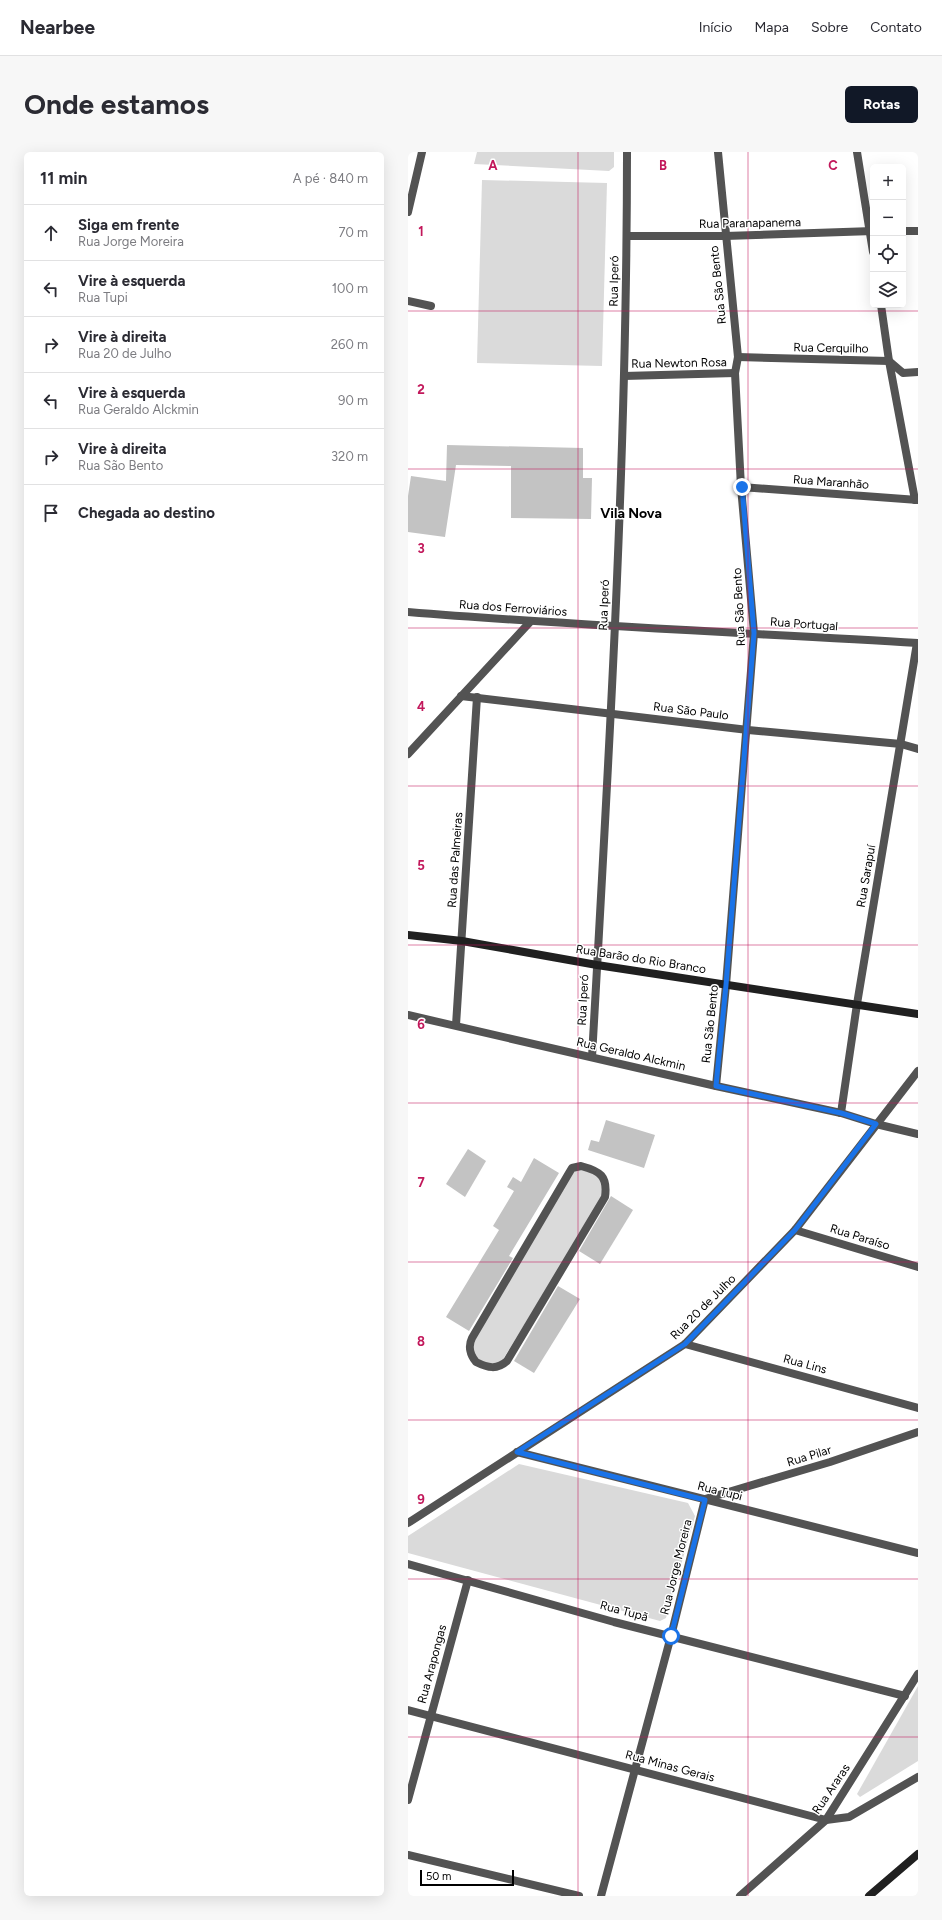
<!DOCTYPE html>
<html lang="pt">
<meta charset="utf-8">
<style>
body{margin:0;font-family:Figtree,sans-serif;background:#f7f7f7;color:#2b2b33}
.controls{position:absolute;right:12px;top:12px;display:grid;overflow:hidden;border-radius:6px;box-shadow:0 4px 16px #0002}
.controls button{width:36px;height:36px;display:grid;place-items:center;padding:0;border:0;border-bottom:1px solid #e1e1e2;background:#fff;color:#2b2b33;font:20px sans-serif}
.scale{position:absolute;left:12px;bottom:10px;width:94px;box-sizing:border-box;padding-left:4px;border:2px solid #000;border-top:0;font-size:11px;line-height:14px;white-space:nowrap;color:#000;-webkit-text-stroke:3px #fff;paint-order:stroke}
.stop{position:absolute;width:12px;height:12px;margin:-9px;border:3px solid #1a73e8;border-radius:50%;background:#fff}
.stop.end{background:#1a73e8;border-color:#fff;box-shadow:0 1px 4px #0008}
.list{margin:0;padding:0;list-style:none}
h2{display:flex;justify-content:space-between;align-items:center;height:52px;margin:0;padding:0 16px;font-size:17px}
h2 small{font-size:13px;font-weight:400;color:#7c7c81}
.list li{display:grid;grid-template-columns:26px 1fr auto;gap:12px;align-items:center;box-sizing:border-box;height:56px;padding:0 16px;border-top:1px solid #e1e1e2}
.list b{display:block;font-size:15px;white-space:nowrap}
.list p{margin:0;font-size:13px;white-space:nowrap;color:#7c7c81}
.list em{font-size:13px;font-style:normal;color:#7c7c81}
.icon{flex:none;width:22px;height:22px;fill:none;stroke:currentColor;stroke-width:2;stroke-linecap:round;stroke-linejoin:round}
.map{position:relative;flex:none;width:510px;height:1744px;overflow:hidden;border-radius:6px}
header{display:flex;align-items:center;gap:24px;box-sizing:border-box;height:56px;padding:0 20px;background:#fff;border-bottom:1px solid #e1e1e2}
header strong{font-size:19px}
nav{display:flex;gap:22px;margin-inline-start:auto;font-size:14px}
.intro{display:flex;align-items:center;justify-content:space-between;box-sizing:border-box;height:96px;padding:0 24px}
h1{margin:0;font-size:28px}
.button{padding:10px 18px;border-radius:6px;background:#111827;color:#fff;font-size:14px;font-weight:700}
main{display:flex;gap:24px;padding:0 24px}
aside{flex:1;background:#fff;border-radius:6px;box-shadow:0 4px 16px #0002}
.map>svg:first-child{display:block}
.green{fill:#dadada}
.building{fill:#c3c3c3}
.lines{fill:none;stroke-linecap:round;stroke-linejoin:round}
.lane{stroke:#535353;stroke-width:8}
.street{stroke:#535353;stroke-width:8}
.secondary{stroke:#202020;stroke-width:8}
.route{stroke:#1a73e8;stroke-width:5}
.grid{fill:none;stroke:#c2185b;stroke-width:1;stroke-opacity:0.55}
.labels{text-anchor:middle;stroke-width:3;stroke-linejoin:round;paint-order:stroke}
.street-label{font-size:12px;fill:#000;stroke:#fff}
.quarter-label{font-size:14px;font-weight:bold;fill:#000;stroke:#fff}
.grid-label{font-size:13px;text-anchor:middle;font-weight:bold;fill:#c2185b;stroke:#fff;stroke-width:3;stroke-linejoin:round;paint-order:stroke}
</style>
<header>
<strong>Nearbee</strong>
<nav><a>Início</a><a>Mapa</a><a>Sobre</a><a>Contato</a></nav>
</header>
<div class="intro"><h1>Onde estamos</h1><a class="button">Rotas</a></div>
<main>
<aside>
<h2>11 min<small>A pé · 840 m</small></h2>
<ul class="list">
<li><svg class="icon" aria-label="ahead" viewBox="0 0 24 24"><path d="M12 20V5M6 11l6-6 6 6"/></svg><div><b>Siga em frente</b><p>Rua Jorge Moreira</p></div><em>70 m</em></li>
<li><svg class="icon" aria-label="left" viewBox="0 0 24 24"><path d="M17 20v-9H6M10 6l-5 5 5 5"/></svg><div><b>Vire à esquerda</b><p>Rua Tupi</p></div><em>100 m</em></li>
<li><svg class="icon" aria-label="right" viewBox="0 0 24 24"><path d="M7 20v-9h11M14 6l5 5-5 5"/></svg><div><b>Vire à direita</b><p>Rua 20 de Julho</p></div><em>260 m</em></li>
<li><svg class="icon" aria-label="left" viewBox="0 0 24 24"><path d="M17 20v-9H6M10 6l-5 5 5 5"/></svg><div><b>Vire à esquerda</b><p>Rua Geraldo Alckmin</p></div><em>90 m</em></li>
<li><svg class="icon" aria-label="right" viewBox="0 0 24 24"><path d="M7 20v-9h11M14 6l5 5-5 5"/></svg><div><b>Vire à direita</b><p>Rua São Bento</p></div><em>320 m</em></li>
<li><svg class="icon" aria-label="arrive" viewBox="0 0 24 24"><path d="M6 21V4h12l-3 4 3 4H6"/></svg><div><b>Chegada ao destino</b></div></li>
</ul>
</aside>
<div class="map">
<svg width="510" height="1744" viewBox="0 0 510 1744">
<rect width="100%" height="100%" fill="#fff"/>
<g class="green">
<path d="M69,0H206V15L201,19L66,12Z"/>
<path d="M74,28L199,31L194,214L69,211Z"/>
<path d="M173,1015L192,1024L196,1044L92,1212L74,1211L64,1201L66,1186L162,1022Z"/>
<path d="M111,1312L280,1351L287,1364L258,1466L252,1469L0,1401V1384Z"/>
<path d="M510,1534V1609L452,1645L449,1642Z"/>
</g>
<g class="building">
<path d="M39,293L175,296V326H184L183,367L103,366V314L48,313L37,385L0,380V344L3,324L38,329Z"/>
<path d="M198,968L247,983L236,1016L180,998L183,988L191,990Z"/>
<path d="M60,997L78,1009L57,1045L38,1032Z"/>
<path d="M126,1006L151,1021L101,1104L105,1106L61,1179L38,1165L91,1078L85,1074L106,1039L99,1035L105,1025L113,1030Z"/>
<path d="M203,1044L225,1058L192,1112L171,1099Z"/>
<path d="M150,1134L172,1147L126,1221L106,1209Z"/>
</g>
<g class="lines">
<path class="lane" d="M173,1014C192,1019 200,1024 197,1045L99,1209C89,1218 80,1216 68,1210C62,1203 60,1194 64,1186L161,1021L164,1016Z"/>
<g class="street">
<path d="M449,0L465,100"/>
<path d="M0,60L14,0"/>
<path d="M495,79H510"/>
<path d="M219,84H317L465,79"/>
<path d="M0,149L23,154"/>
<path d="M473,153L481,209L507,348"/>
<path d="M330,205L481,209L495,221L510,220"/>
<path d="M216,224L327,221"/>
<path d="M333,335L510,348"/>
<path d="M0,460C170,474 340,481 510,491"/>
<path d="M53,544L340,578L493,592L510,597"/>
<path d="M0,602L122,470"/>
<path d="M0,863L308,934L433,961L468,972L510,982"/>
<path d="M48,873L69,545"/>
<path d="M184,905C201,604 219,302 219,0"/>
<path d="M308,934L318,833L346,481L333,335L327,221L330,205L310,0"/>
<path d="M433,961L449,852L509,491"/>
<path d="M387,1078L510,1115"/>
<path d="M277,1192L510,1256"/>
<path d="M109,1300L510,1401"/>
<path d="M0,1371L277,1192L387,1078L510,919"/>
<path d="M0,1412L206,1470L497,1544"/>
<path d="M0,1558L418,1668L441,1665L510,1625"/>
<path d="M0,1648L60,1428"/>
<path d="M0,1703L171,1744"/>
<path d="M193,1744L263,1484L297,1347L422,1310L510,1280"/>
<path d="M332,1744L418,1668L510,1522"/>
</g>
<g class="secondary">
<path d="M0,783L54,789L189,813L510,862"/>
<path d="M461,1744L510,1702"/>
</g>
</g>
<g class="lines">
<path class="route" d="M263,1484L297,1348L109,1300L277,1192L387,1078L468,972L433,961L308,934L318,833L346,481L334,335"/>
</g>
<path class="grid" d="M170,0V1744M340,0V1744M0,159H510M0,317H510M0,476H510M0,634H510M0,793H510M0,951H510M0,1110H510M0,1268H510M0,1427H510M0,1585H510"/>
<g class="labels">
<g class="street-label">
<text transform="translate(342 71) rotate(-1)" y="4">Rua Paranapanema</text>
<text transform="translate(206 129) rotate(-89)" y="4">Rua Iperó</text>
<text transform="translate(310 133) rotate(-96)" y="4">Rua São Bento</text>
<text transform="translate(423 196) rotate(1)" y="4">Rua Cerquilho</text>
<text transform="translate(271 211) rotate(-1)" y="4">Rua Newton Rosa</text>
<text transform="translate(423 330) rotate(4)" y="4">Rua Maranhão</text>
<text transform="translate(196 453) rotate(-88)" y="4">Rua Iperó</text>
<text transform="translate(331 455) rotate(-93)" y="4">Rua São Bento</text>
<text transform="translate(105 456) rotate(4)" y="4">Rua dos Ferroviários</text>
<text transform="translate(396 472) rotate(4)" y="4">Rua Portugal</text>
<text transform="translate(283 559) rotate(7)" y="4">Rua São Paulo</text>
<text transform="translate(47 708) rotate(-86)" y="4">Rua das Palmeiras</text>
<text transform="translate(458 724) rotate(-80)" y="4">Rua Sarapuí</text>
<text transform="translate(233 807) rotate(9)" y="4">Rua Barão do Rio Branco</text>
<text transform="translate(175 848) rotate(-87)" y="4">Rua Iperó</text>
<text transform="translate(302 872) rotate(-84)" y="4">Rua São Bento</text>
<text transform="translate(223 902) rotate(13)" y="4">Rua Geraldo Alckmin</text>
<text transform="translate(452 1085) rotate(17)" y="4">Rua Paraíso</text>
<text transform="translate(295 1155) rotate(-45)" y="4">Rua 20 de Julho</text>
<text transform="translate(397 1212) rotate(15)" y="4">Rua Lins</text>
<text transform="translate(401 1304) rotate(-17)" y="4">Rua Pilar</text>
<text transform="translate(312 1339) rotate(14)" y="4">Rua Tupi</text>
<text transform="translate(268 1415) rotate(-76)" y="4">Rua Jorge Moreira</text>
<text transform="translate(216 1459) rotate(15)" y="4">Rua Tupã</text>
<text transform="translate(24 1512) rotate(-75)" y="4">Rua Arapongas</text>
<text transform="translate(262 1614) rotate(15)" y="4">Rua Minas Gerais</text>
<text transform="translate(423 1637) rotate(-56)" y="4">Rua Araras</text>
</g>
<g class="quarter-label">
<text x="223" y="366">Vila Nova</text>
</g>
</g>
<g class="grid-label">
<text x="85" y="18">A</text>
<text x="255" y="18">B</text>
<text x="425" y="18">C</text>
<text x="13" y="84">1</text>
<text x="13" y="242">2</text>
<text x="13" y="401">3</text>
<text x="13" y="559">4</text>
<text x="13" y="718">5</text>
<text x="13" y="877">6</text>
<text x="13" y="1035">7</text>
<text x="13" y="1194">8</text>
<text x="13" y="1352">9</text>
</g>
</svg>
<div class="controls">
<button>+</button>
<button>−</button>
<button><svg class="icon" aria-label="locate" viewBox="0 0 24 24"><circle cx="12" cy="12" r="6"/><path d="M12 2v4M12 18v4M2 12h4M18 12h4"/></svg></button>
<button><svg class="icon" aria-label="layers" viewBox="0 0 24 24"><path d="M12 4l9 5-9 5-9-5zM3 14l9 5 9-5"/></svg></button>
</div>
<div class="scale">50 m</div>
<div class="stop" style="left:263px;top:1484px"></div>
<div class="stop end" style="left:334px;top:335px"></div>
</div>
</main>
